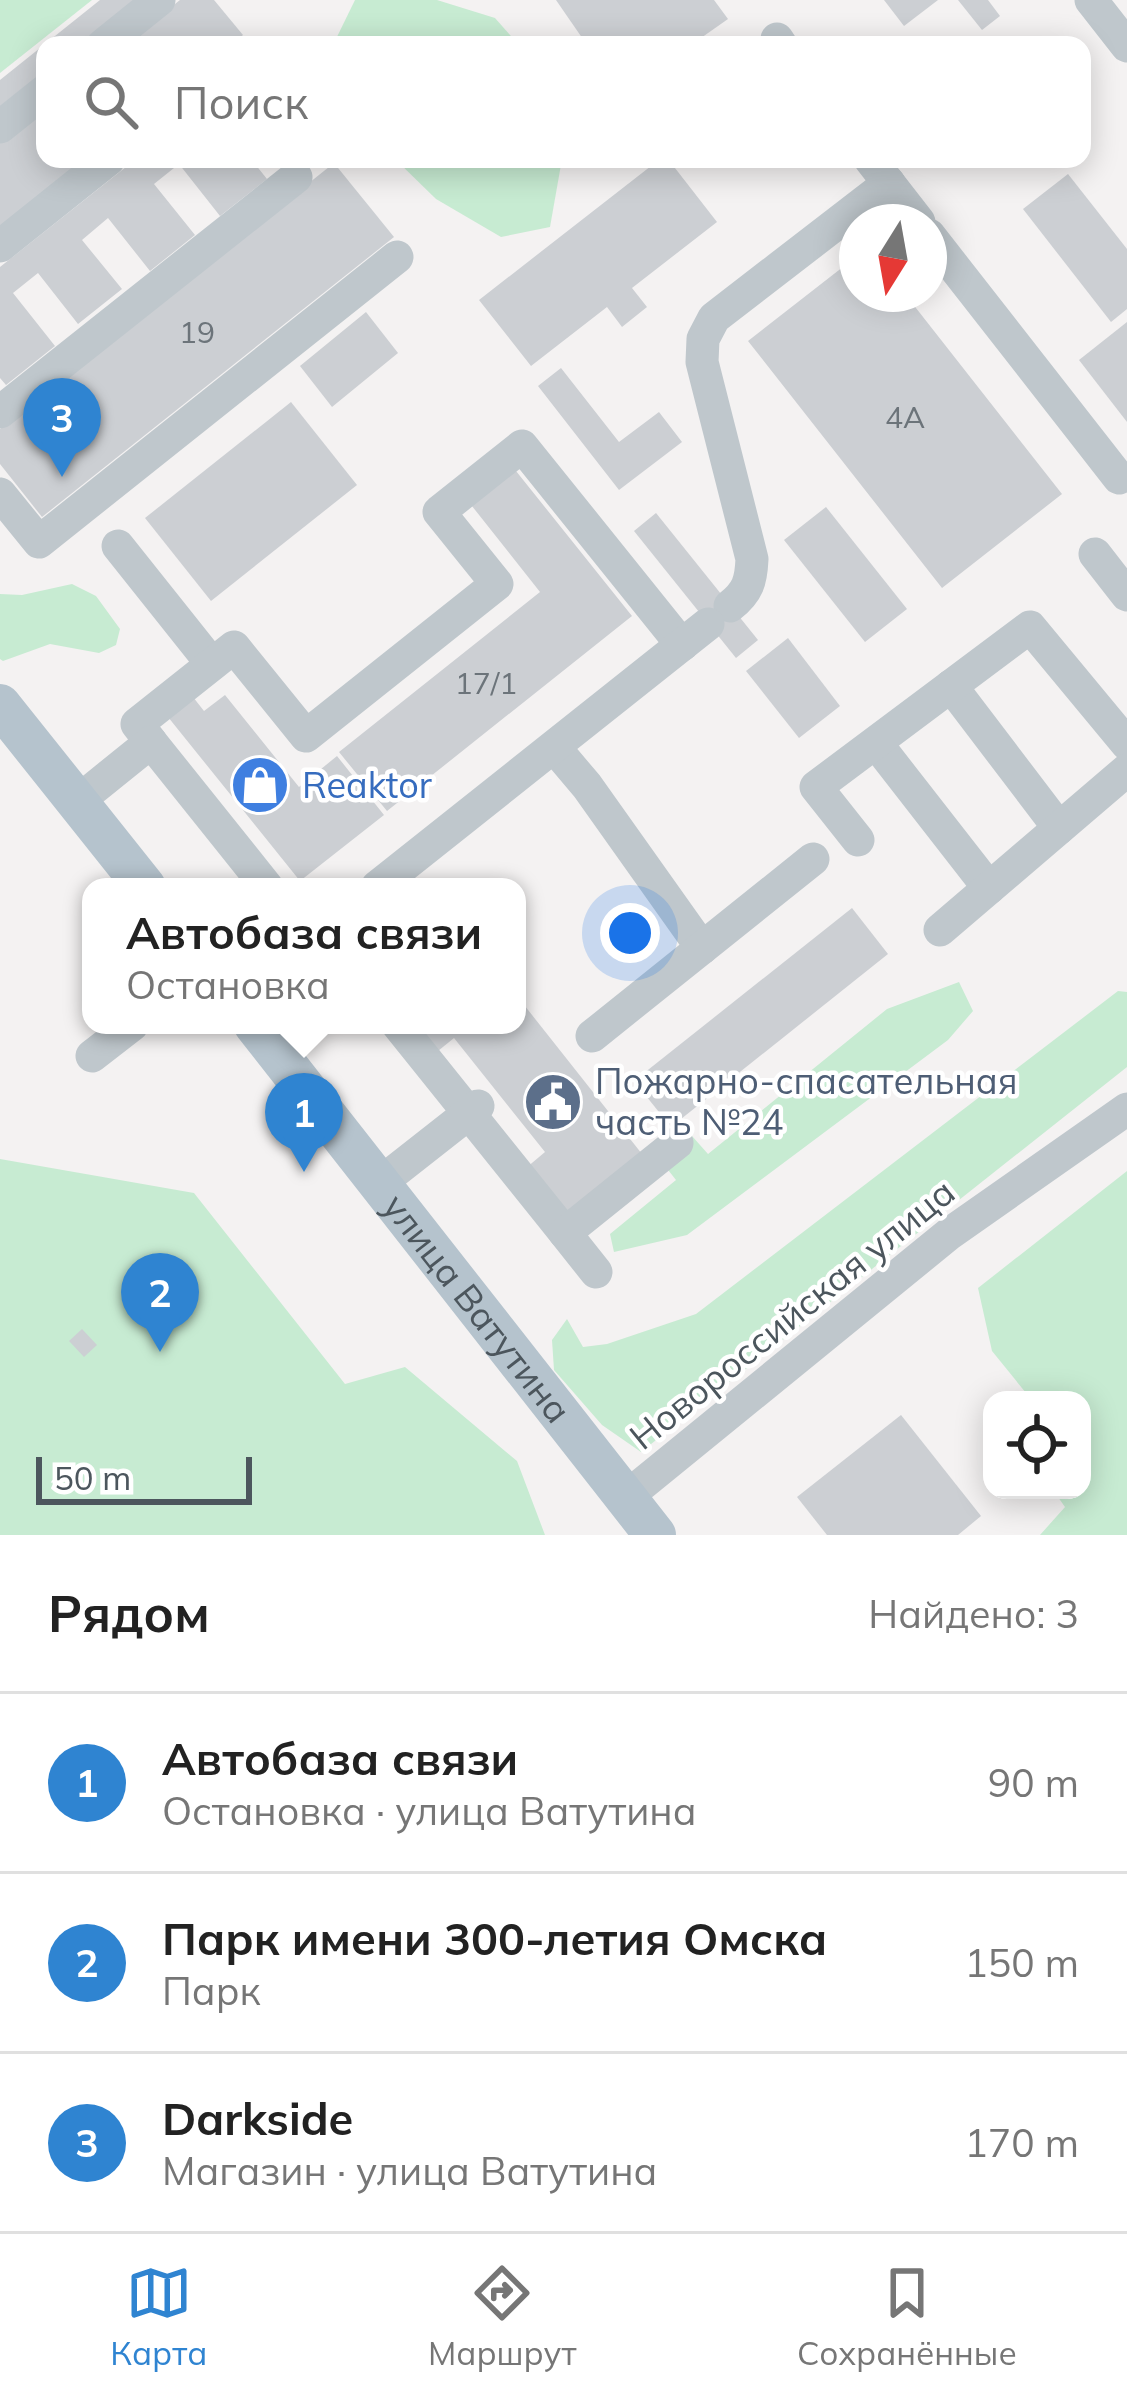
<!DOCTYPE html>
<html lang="ru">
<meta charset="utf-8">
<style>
body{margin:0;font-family:Mulish,sans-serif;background:#f2f2f2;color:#222}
.controls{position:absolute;right:36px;bottom:36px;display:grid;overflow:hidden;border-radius:24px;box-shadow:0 6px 30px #0003}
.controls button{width:108px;height:108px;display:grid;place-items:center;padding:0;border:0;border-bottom:3px solid #e0e0e0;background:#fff;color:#222;font:60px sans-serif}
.compass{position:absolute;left:839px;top:204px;width:108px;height:108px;border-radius:50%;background:#fff;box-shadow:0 6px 30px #0003;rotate:191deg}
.scale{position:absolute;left:36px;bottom:30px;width:216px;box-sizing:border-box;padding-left:12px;border:6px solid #4c565d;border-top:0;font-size:33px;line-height:42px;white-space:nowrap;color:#4c565d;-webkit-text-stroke:9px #fff;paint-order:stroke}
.you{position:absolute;left:630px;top:933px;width:42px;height:42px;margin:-30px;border:9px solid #fff;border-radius:50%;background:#1a73e8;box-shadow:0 0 0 18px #1a73e833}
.badge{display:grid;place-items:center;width:78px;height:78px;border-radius:50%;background:#2f84d1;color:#fff;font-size:39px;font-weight:700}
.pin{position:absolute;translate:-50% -99px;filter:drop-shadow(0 3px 6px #0008)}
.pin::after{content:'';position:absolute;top:63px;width:42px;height:36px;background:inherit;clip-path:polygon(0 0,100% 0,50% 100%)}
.popup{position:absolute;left:82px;top:878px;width:444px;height:156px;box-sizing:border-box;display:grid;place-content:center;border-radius:24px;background:#fff;filter:drop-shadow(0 3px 9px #0005);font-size:39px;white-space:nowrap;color:#767676}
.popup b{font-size:45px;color:#222}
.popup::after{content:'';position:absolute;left:50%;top:100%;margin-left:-24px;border:24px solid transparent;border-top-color:#fff}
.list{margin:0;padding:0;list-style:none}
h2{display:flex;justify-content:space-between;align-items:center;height:156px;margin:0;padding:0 48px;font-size:51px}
h2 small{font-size:39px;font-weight:400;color:#767676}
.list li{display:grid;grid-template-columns:78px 1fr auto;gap:36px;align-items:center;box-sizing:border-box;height:180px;padding:0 48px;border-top:3px solid #e0e0e0}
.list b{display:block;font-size:45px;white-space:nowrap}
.list p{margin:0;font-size:39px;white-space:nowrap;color:#767676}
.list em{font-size:39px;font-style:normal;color:#767676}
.icon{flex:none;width:66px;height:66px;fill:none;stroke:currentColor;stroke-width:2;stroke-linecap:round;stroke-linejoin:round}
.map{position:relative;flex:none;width:1127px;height:1535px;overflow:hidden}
.search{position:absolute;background:#fff;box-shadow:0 6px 30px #0003;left:36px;right:36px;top:36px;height:132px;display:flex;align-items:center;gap:30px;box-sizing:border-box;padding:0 42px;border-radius:24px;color:#767676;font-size:45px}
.sheet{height:696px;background:#fff}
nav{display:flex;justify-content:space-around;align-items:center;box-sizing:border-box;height:168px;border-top:3px solid #e0e0e0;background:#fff;font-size:33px;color:#767676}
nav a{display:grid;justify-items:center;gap:6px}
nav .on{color:#2f84d1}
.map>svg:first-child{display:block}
.green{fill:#c7ebd2}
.building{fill:#cccfd3}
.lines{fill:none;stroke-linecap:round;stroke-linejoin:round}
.minor{stroke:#bfc7cc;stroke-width:33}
.major{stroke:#b5c3cd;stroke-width:42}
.labels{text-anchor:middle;stroke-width:9;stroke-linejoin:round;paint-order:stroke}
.number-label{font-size:30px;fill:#6c747a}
.shop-label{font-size:36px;fill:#366cbe;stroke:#fff;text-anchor:start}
.service-label{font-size:36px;fill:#4e5e75;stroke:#fff;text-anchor:start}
.street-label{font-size:36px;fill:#4c565d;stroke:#fff}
</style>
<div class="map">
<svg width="1127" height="1535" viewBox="0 0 1127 1535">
<rect width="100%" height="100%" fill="#f4f2f2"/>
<g class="green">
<path d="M0,0H92L0,73Z"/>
<path d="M355,0H437L495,18L519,45H333Z"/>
<path d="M395,159H562L550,227L501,237L436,199Z"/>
<path d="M72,584L96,596L120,629L116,645L99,653L50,644L3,661L0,659V594L22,595Z"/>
<path d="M959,982L973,1011L948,1040L687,1235L614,1252L610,1234L676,1180L661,1161L692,1136L708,1154L887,1009Z"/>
<path d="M1118,991L1127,992V1067L641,1452L602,1425L554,1370L552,1340L567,1319L583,1347L607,1344L696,1314Z"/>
<path d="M0,1159L194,1193L345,1384L405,1367L517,1461L545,1535H0Z"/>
<path d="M1127,1171V1535H1040L1065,1507L1053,1490H1082V1400H1024L1026,1393L992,1351L978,1288Z"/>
</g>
<g class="building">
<path d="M100,0H144L87,45H45V79L0,114V80Z"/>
<path d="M180,0H214L243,35L231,45H124Z"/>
<path d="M556,0H714L728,19L691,45H587Z"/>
<path d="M884,0H938L904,26Z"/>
<path d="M958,0H988L1000,16L982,30Z"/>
<path d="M45,107V159H87L0,228V143Z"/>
<path d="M136,159H251L267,179L220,216L179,164L154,184L195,235L150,271L108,218L82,240L122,289L78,324L38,273L13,293L55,346L6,385L0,378V267Z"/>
<path d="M660,159H668L717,222L632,288L647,307L622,327L607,307L531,366L479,300Z"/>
<path d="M334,163L394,237L42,517L0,464V429Z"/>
<path d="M1068,174L1127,249V309L1111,322L1023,209Z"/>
<path d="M857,256V294H905L1062,494L942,588L748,341Z"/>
<path d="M366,312L398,353L332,407L300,366Z"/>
<path d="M1127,322V422L1079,360Z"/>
<path d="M561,368L619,442L659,412L682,442L619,490L538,386Z"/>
<path d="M291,402L357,485L211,601L145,518Z"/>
<path d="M512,466L632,616L387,811L339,752L540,592L468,501Z"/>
<path d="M826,507L907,609L865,642L784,540Z"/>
<path d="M656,513L758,640L736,658L634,531Z"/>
<path d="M788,638L840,706L799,738L746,671Z"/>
<path d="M225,695L299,787L337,756L384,815L300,881L168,717L193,697L204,711Z"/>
<path d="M852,908L888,954L671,1127L634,1081Z"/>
<path d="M517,996L642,1154L564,1216L526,1168L545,1152L454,1038L438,1051L417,1025H517Z"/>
<path d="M82,1329L97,1345L84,1357L69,1341Z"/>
<path d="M901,1415L981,1516L958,1535H827L797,1497Z"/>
</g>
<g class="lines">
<g class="minor">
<path d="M1091,0L1127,46"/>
<path d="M777,39L781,45"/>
<path d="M103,45L159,0"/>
<path d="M0,127L45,91"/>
<path d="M870,159L919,222"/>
<path d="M929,235L1119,478"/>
<path d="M0,246L109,159"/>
<path d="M0,412L296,177"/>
<path d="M0,494L39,542L397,257"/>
<path d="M118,546L212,664"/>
<path d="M1095,554L1127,595"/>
<path d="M730,606C748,592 751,581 752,559L702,362L703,339L714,318L889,183"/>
<path d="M951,686L1059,828"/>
<path d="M151,742L137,724L234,647L306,736L497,584L439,512L522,446L682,645"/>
<path d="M876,743L989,888"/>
<path d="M554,747L587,786L702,948"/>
<path d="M78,801L151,742L267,887"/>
<path d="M858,840L816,787L1030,627L1127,744"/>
<path d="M377,887L708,624"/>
<path d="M940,930L1127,770"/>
<path d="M398,1025L565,1233"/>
<path d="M592,1036L813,859"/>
<path d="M92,1056L132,1025"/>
<path d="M380,1183L478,1106"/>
<path d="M596,1272L565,1233L677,1143"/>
<path d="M625,1498L949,1234L1127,1109"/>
</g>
<g class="major">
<path d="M0,705L145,887"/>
<path id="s1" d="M255,1025L655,1535"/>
</g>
</g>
<defs>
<g id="shop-disc" transform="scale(3)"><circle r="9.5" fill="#3f7fe0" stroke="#fff"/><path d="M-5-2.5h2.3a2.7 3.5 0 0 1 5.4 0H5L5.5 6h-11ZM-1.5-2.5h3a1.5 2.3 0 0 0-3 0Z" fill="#fff"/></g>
<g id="civic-disc" transform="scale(3)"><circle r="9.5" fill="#5c6f8a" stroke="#fff"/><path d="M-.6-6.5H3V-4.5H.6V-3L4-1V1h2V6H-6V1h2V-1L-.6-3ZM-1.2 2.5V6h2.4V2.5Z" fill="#fff"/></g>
</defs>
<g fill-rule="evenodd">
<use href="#shop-disc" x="260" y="785"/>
<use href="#civic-disc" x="553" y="1102"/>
</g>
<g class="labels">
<g class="number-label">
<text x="197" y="343">19</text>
<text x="905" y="428">4А</text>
<text x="486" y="694">17/1</text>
</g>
<g class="shop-label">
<text x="302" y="798">Reaktor</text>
</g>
<g class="service-label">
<text x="595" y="1094">Пожарно-спасательная<tspan x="595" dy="41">часть №24</tspan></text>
</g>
<g class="street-label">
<text dy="13" stroke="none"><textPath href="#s1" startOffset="360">улица Ватутина</textPath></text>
<text transform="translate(792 1314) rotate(-39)" y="13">Новороссийская улица</text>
</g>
</g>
</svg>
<div class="controls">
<button><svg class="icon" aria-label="locate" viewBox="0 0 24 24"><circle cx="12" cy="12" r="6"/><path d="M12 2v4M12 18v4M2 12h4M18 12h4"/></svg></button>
</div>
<svg class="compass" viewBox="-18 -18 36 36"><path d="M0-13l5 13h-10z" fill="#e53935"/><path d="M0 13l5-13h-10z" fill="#767676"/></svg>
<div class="scale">50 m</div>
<div class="you"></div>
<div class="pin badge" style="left:304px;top:1172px">1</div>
<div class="popup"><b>Автобаза связи</b>Остановка</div>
<div class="pin badge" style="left:160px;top:1352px">2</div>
<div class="pin badge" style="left:62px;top:477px">3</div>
<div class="search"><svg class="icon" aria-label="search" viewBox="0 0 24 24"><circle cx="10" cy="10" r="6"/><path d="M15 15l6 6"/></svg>Поиск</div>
</div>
<section class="sheet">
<h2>Рядом<small>Найдено: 3</small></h2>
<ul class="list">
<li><span class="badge">1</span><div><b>Автобаза связи</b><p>Остановка · улица Ватутина</p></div><em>90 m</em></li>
<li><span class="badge">2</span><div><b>Парк имени 300-летия Омска</b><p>Парк</p></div><em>150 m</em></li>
<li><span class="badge">3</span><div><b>Darkside</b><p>Магазин · улица Ватутина</p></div><em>170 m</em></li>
</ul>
</section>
<nav>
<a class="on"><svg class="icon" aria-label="map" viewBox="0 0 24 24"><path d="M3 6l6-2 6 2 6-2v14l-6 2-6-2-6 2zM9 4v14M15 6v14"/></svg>Карта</a>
<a><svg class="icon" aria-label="directions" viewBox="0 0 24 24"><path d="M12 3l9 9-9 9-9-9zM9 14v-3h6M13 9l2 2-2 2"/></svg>Маршрут</a>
<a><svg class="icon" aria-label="saved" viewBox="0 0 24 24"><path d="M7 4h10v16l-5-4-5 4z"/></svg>Сохранённые</a>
</nav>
